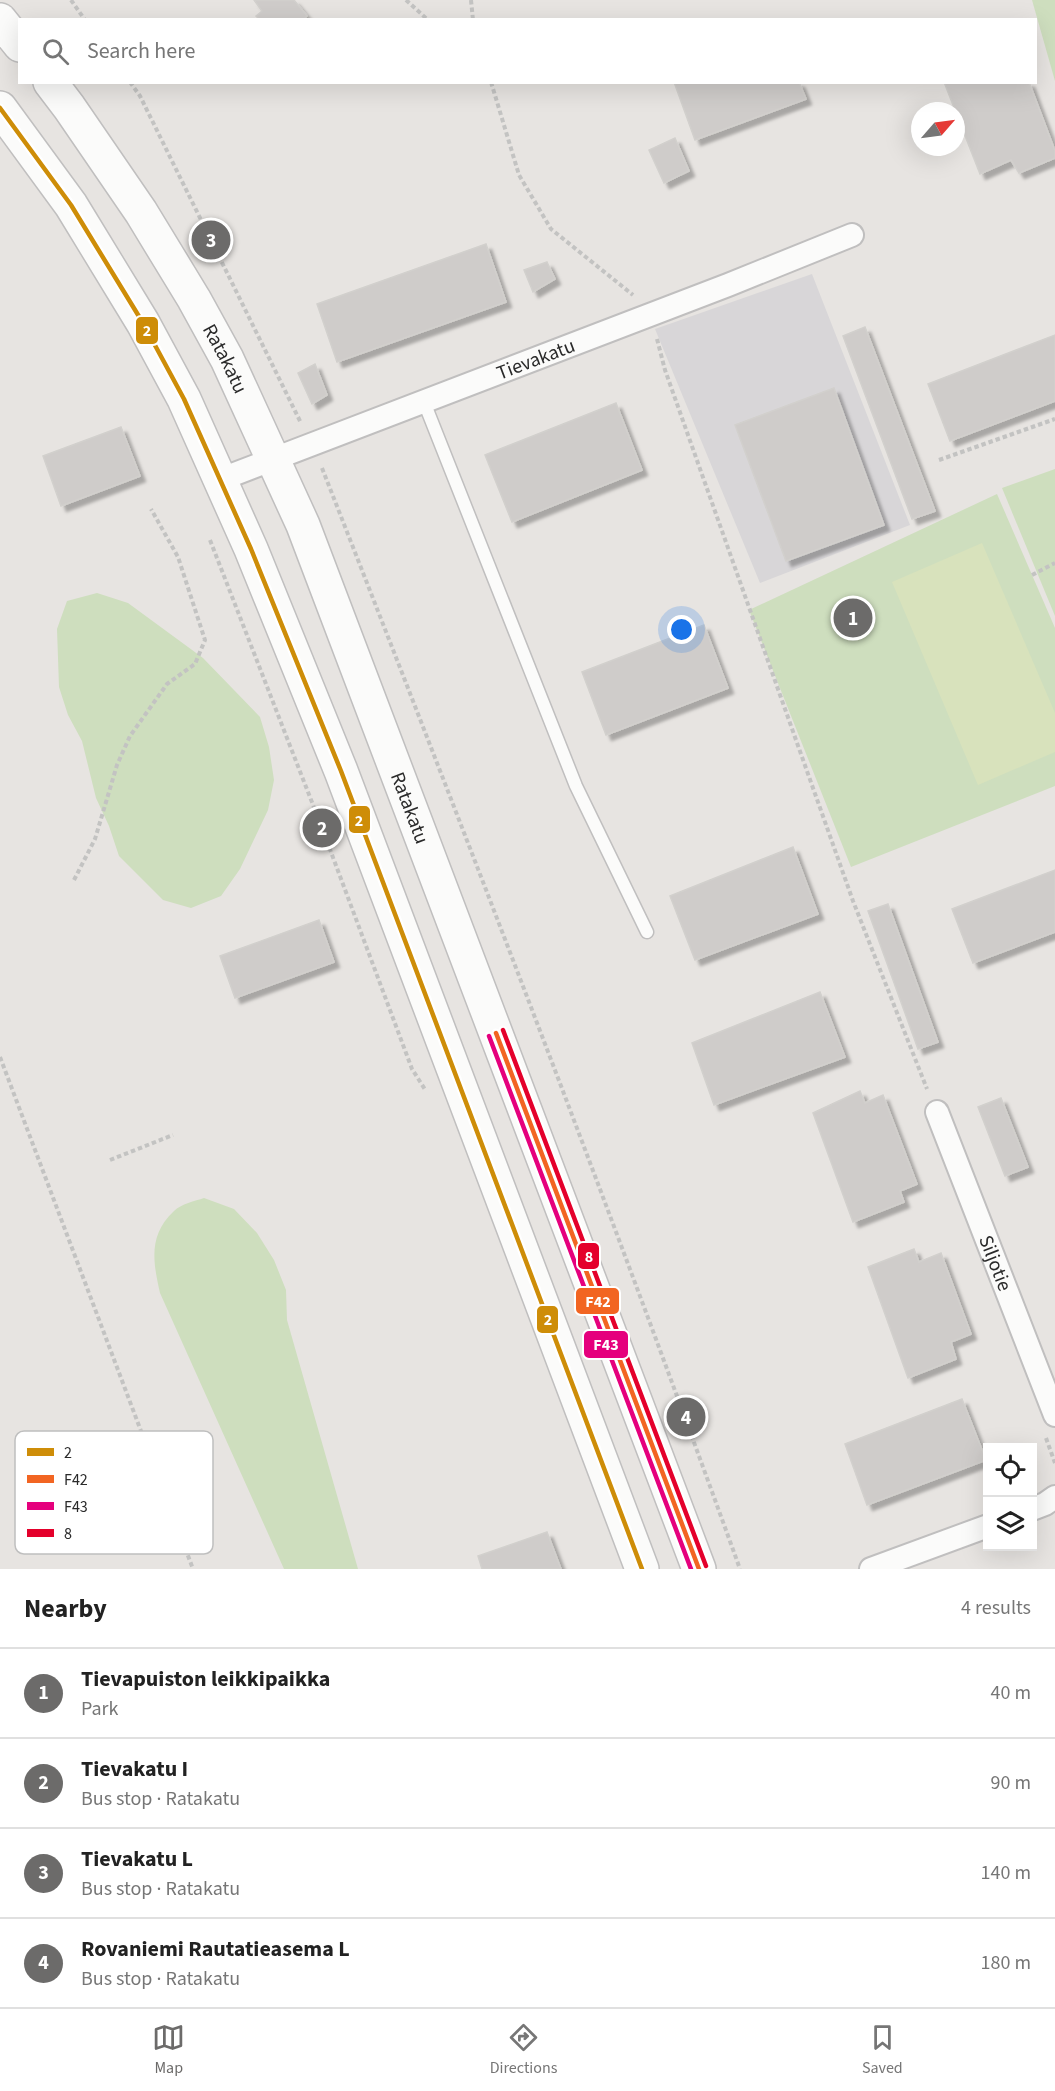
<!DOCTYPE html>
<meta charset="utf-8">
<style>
body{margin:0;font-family:"Source Sans 3",sans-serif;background:#f2f2f2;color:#222}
.controls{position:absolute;right:18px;bottom:18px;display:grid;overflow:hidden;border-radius:0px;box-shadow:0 6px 24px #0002}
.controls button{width:54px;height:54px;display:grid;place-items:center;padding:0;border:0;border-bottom:2px solid #e0e0e0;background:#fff;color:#222;font:30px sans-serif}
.compass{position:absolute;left:911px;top:102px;width:54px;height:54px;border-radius:50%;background:#fff;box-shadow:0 6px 24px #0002;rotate:62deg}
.you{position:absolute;left:682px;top:630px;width:21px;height:21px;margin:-15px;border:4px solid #fff;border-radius:50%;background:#1a73e8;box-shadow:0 0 0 9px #1a73e833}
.badge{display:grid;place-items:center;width:39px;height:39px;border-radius:50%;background:#6c6b6a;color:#fff;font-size:20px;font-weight:700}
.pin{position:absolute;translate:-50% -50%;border:3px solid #fff;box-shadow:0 2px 6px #0006}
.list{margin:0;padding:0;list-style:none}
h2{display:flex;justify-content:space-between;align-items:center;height:78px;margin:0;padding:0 24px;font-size:26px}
h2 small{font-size:20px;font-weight:400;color:#767676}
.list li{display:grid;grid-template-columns:39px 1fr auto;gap:18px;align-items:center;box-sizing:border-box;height:90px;padding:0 24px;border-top:2px solid #e0e0e0}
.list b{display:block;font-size:22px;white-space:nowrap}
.list p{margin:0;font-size:20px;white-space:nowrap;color:#767676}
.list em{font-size:20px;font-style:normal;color:#767676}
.icon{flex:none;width:33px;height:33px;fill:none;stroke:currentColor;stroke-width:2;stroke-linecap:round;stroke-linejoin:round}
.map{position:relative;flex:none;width:1055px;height:1569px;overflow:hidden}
.search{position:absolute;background:#fff;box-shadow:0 6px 24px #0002;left:18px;right:18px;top:18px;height:66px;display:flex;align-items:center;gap:15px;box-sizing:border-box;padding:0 21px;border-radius:0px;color:#767676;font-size:22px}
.sheet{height:438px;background:#fff}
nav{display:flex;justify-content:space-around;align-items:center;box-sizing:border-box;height:84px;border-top:2px solid #e0e0e0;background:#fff;font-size:16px;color:#767676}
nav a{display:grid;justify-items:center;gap:3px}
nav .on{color:#6c6b6a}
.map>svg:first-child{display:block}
.industrial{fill:#d8d6d8}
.green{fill:#cedebe}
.pitch{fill:#d8e2bc}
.building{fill:#cfccca;stroke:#d2d0cd;stroke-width:1.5;filter:url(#shadow)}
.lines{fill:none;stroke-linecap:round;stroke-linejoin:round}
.lane-casing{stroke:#c0bfbf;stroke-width:15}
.street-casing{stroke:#c0bfbf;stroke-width:26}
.secondary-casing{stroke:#c0bfbf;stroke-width:36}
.path{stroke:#c3c3c2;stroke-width:4;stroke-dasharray:4.5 3;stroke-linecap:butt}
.lane{stroke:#fbfbfa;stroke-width:12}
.street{stroke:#fbfbfa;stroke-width:22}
.secondary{stroke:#fbfbfa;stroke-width:33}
.bus-1-casing{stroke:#fff;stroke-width:9}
.bus-2-casing{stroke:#fff;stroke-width:9}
.bus-3-casing{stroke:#fff;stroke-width:9}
.bus-4-casing{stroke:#fff;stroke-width:9}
.bus-1{stroke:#ce8d08;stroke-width:4.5}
.bus-2{stroke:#f26522;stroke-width:4.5}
.bus-3{stroke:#e5007d;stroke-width:4.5}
.bus-4{stroke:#e4002b;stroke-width:4.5}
.labels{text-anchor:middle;stroke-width:4.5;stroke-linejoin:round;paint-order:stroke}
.street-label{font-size:20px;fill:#2a2a2a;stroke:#fff}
.key{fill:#fff;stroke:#bfbfbf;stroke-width:1.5}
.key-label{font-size:16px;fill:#2a2a2a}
.line-badge{stroke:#fff;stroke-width:2}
.badge-label{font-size:16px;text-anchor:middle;font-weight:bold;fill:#fff}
</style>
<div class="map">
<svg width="1055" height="1569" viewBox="0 0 1055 1569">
<defs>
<filter id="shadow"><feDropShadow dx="5.5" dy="5.5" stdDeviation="1.5" flood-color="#0004"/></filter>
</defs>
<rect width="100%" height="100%" fill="#e7e4e1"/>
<path class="industrial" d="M812,274L910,525L760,583L655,329Z"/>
<g class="green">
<path d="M1032,0H1055V81Z"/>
<path d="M1055,469V616L1002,488Z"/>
<path d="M997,494L1055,628V786L851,867L749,610Z"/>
<path d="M97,593L128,603L203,658L260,717L269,747L274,780L268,810L240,869L221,896L191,908L163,900L119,856L109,826L96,798L82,741L68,715L59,687L57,629L67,601Z"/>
<path d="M204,1198L234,1209L257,1233L274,1260L286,1290L287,1320L358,1569H284L160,1293C153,1262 148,1235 174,1211C181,1204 195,1201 204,1198Z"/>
</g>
<path class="pitch" d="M982,543L1055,713V752L978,785L892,582Z"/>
<g class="building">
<path d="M254,0H294L307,16L303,20H260L256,16L262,11Z"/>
<path d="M674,82H799L806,99L695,140Z"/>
<path d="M944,82H1029L1055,151V158L1019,173L1011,160L980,174Z"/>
<path d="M675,138L689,171L664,183L649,150Z"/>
<path d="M486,244L506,302L337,362L317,304Z"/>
<path d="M547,262L555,279L533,292L524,270Z"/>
<path d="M865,327L935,511L912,519L843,336Z"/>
<path d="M1055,335V401L950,441L928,384Z"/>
<path d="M315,364L327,395L312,404L298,373Z"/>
<path d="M834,388L884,525L786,561L735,425Z"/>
<path d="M616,403L642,470L512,522L485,455Z"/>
<path d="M121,427L140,476L61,506L43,456Z"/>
<path d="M704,625L728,688L606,735L582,672Z"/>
<path d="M793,847L818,914L695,960L670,896Z"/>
<path d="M1055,870V932L973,963L952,909Z"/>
<path d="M888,904L938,1042L918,1049L868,911Z"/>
<path d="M319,920L334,962L235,998L220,956Z"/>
<path d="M820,992L845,1057L714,1105L692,1043Z"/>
<path d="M860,1091L865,1103L883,1095L917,1184L900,1191L904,1202L853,1222L813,1113Z"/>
<path d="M1001,1098L1028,1167L1005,1176L978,1107Z"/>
<path d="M914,1249L919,1262L941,1253L971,1334L951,1342L956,1359L908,1378L868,1267Z"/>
<path d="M962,1399L986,1460L867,1505L845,1444Z"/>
<path d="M547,1532L561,1569H482L478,1556Z"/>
</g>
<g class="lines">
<g class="lane-casing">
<path id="lane" d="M424,402L576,786L647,932"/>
</g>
<g class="street-casing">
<g id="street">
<path id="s1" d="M219,480L728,285L852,235"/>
<path id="s2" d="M937,1112L1055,1415"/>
<path d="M1032,1509L1045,1504L1055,1497"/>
<path d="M871,1569L988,1526"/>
</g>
</g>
<g class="secondary-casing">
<g id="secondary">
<path d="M0,20L20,45"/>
<path id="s3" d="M50,82L69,107L141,212L194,299L227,359L303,525L699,1569"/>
<path d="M0,108L71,205L143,323L184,399L251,549L341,771L642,1569"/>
</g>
</g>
<g class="path">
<path d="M71,0L85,20"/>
<path d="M406,0L428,20"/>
<path d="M471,0L473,20"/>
<path d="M130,82L140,96L301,423"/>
<path d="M491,82L519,175L551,229L633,295"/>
<path d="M657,339L665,370L853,901L927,1089"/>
<path d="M939,460L1055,419"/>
<path d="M322,468C465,833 607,1200 740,1569"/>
<path d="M210,540L322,828L412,1069L426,1091"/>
<path d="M1032,575L1055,563"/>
<path d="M74,880L95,839L117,765L130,736L167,684L195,664L205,640L178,557L151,509"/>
<path d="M0,1057L193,1569"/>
<path d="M110,1160L173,1135"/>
<path d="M1046,1438L1055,1463"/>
</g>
<use href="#lane" class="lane"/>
<use href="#street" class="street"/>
<use href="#secondary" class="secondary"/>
<g class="bus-1-casing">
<path id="bus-1" d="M0,108L71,205L143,323L184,399L251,549L341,771L642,1569"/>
</g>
<g class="bus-2-casing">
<path id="bus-2" d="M496,1033L699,1569"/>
</g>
<g class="bus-3-casing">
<path id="bus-3" d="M489,1036L691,1569"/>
</g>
<g class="bus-4-casing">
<path id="bus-4" d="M503,1030L706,1566"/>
</g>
<use href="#bus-1" class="bus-1"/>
<use href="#bus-2" class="bus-2"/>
<use href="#bus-3" class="bus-3"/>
<use href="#bus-4" class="bus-4"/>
</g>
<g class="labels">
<g class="street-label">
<text dy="7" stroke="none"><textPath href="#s1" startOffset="339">Tievakatu</textPath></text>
<text dy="7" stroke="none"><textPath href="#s3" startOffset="328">Ratakatu</textPath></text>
<text dy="7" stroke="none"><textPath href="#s3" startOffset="814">Ratakatu</textPath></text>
<text dy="7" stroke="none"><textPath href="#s2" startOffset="162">Siljotie</textPath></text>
</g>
</g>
<rect x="15" y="1431" width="198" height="123" rx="9" class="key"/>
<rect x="27" y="1448" width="27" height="8" fill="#ce8d08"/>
<rect x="27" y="1475" width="27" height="8" fill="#f26522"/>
<rect x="27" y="1502" width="27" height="8" fill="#e5007d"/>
<rect x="27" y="1529" width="27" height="8" fill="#e4002b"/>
<g class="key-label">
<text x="64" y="1458">2</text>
<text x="64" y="1485">F42</text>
<text x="64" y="1512">F43</text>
<text x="64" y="1539">8</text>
</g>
<g class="line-badge">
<rect x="135" y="316" width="24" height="29" rx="6" fill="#ce8d08"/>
<rect x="348" y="805" width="23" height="29" rx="6" fill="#ce8d08"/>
<rect x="577" y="1242" width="23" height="28" rx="6" fill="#e4002b"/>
<rect x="575" y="1287" width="45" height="28" rx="6" fill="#f26522"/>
<rect x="536" y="1305" width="23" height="29" rx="6" fill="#ce8d08"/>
<rect x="583" y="1330" width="46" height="29" rx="6" fill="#e5007d"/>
</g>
<g class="badge-label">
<text x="147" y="336">2</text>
<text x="359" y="826">2</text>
<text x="589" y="1262">8</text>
<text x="598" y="1307">F42</text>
<text x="548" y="1325">2</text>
<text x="606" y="1350">F43</text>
</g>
</svg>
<div class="controls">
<button><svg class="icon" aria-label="locate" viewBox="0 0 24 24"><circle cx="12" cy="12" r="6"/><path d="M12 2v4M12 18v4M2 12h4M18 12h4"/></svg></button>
<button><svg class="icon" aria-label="layers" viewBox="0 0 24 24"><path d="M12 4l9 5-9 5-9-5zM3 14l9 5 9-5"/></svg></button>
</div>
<svg class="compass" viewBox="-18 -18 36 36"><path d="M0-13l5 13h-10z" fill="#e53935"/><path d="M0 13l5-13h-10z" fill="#767676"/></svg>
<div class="you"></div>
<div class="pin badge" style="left:853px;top:618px">1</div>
<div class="pin badge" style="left:322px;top:828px">2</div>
<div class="pin badge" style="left:211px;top:240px">3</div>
<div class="pin badge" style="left:686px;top:1417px">4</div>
<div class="search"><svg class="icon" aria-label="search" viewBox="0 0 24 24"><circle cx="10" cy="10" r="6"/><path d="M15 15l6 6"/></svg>Search here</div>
</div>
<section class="sheet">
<h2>Nearby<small>4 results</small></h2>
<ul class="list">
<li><span class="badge">1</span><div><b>Tievapuiston leikkipaikka</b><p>Park</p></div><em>40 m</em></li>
<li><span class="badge">2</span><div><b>Tievakatu I</b><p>Bus stop · Ratakatu</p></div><em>90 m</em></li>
<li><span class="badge">3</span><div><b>Tievakatu L</b><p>Bus stop · Ratakatu</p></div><em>140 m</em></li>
<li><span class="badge">4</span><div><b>Rovaniemi Rautatieasema L</b><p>Bus stop · Ratakatu</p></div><em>180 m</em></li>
</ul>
</section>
<nav>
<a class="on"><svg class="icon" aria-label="map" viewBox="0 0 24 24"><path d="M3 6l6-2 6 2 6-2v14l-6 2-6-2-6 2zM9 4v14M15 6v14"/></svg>Map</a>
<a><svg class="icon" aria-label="directions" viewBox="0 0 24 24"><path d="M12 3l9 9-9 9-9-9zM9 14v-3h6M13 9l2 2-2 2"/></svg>Directions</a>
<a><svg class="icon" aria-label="saved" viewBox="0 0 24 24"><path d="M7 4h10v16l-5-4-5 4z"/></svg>Saved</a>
</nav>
